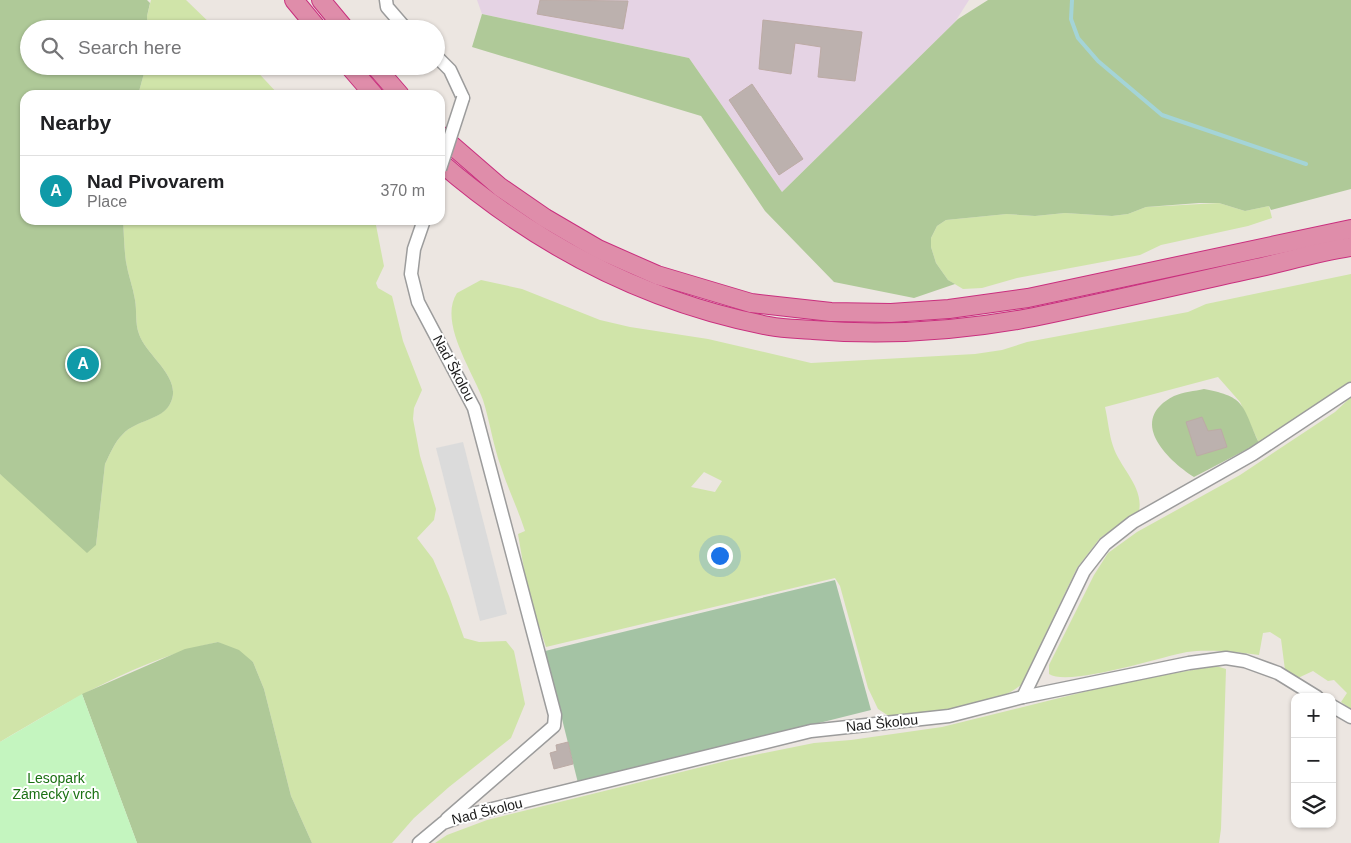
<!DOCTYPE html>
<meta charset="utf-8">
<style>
body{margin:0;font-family:Arial,sans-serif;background:#f6f6f6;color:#202124}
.controls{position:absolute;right:15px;bottom:15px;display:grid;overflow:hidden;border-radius:10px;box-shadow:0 1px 4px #0004}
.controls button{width:45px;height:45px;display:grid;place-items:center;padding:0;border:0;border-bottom:1px solid #e0e0e0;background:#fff;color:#202124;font:25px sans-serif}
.you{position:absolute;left:719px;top:555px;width:18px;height:18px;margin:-12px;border:4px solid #fff;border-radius:50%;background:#1a73e8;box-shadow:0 0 0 8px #1a73e833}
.badge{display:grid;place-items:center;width:32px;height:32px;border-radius:50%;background:#b80e2b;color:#fff;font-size:16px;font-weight:700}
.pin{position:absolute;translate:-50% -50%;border:2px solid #fff;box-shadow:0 1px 5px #0006}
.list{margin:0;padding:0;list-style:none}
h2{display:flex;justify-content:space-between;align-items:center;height:65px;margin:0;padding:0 20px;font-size:21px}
h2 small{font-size:16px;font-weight:400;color:#757577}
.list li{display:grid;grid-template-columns:32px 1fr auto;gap:15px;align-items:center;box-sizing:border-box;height:70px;padding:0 20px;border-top:1px solid #e0e0e0}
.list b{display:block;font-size:19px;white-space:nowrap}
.list p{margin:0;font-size:16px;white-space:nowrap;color:#757577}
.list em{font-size:16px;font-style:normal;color:#757577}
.icon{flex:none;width:28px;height:28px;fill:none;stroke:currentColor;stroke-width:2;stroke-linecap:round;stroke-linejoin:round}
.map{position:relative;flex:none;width:1351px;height:843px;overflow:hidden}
.search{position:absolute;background:#fff;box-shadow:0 1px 4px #0004;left:20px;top:20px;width:425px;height:55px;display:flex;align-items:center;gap:12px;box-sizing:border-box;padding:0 18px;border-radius:28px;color:#757577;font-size:19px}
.panel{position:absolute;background:#fff;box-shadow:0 1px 4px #0004;left:20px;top:90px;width:425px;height:135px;border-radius:15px}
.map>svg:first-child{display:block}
.industrial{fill:#e5d3e4}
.grass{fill:#d0e4a9;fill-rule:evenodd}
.forest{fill:#afc998}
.cemetery{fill:#a4c3a4}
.park{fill:#c4f5bf}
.parking{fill:#dbdbdb}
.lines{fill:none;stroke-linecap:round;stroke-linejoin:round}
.stream{stroke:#a4d4d7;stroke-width:4}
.building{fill:#bcb1ae;stroke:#bcaba5}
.minor-casing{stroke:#9c9c9c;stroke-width:15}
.highway-casing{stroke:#c92f7e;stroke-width:20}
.minor{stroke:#fff;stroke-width:12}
.highway{stroke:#df8daa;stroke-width:18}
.minor-bridge-casing{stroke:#9c9c9c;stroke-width:15;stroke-linecap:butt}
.minor-bridge{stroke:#fff;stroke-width:12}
.labels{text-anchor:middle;stroke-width:4;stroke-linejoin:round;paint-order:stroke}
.street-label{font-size:14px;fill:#1b1b1b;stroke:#fff}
.park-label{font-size:14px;fill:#1a7012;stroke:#fff}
</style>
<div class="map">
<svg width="1351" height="843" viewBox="0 0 1351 843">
<rect width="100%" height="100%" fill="#ece6e1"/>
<path class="industrial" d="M477,0H969L955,22L782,192L689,58L482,14Z"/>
<g class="grass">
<path d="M151,0H186L216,29H148L147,16Z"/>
<path d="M146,66H252L279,95H138Z"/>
<path d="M1219,203L1245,211L1269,206L1272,218L1248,226L1161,245L1140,255L1017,278L982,288L963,289L948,280L936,263L931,247V238L937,226L946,220L1007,214L1035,216L1065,213L1112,216L1128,214L1146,207Z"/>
<path d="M123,220H375L384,266L376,283L378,288L392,296L403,341L422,390L414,408L413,419L420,456L436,509L434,520L417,538L433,559L449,596L464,638L479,642L506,641L514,651L525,704L511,738L449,787L414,818L392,843H312L291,796L264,689L253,662L218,642C139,659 69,701 0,742V474L96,545L105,464C110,454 115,441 123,434C136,420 161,420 170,404C184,378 146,356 139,334C135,324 137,311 135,300C133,287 128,275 126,262C124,248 124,234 123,220Z"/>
<path d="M1351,274V383L1259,443L1240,402L1218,377L1105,407C1108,420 1109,434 1113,446C1120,468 1144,487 1139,511L1100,538L1077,568L1021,685C991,709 929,711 892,718L878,709L868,688L840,586L835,578L546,647L528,593L518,534L525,531C518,509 508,489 501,467C493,445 490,422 483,400C473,372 438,322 457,293L481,280L522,289L600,320L630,327L708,339L811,363L975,354L1002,350L1027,342L1188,312L1206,304ZM704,472L722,481L715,492L691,487Z"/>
<path d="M1351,397V709L1341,702L1347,693L1334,680L1328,681L1313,671L1298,678L1285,670L1281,639L1270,632L1263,633L1259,655C1239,652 1207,649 1187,652C1160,657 1069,687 1049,674V665L1094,575L1108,553L1137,532L1240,475L1335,412Z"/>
<path d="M1216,666L1226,669L1221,829L1219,843H435L447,835L487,820L730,760L814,743L851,740L942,727L1128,681Z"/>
</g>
<g class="forest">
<path d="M0,0H147L150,3L147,16L148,29H29V66H146L138,95H25V220H123C124,234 124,248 126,262C128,275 133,287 135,300C137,311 135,324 139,334C146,356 184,378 170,404C162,420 136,420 123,434C115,441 110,454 105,464L96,545L87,553L0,474Z"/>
<path d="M988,0H1351V189L1271,210L1269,206L1245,211L1219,203H1199L1146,207L1128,214L1112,216L1065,213L1035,216L1007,214L946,220L937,226L931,238V247L936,263L948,280L955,284L914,298L834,282L765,211L701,116L472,47L482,14L689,58L782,192L958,19Z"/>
<path d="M1204,389C1247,397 1242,406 1259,443L1194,477C1166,459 1127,420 1174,396C1183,392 1195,391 1204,389Z"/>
<path d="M218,642L239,650L253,662L264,689L291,796L312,843H137L82,694L185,649Z"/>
</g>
<path class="cemetery" d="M835,580L871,710L578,783L545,651Z"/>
<path class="park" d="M82,694L137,843H0V742Z"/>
<path class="parking" d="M463,442L507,614L480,621L436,448Z"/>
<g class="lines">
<path class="stream" d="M1072,0L1071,19L1078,38L1098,61L1162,115L1306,164"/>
</g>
<g class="building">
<path d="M540,0L628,1L623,29L537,14Z"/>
<path d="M763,20L862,32L855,81L818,77L821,47L795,43L791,74L759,69Z"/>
<path d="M752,84L803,159L779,175L729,100Z"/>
<path d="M1202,417L1208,431L1221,429L1227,447L1197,456L1186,422Z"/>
<path d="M568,742L573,764L554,769L550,753L557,751L556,745Z"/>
</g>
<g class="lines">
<g class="minor-casing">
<g id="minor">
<path d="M386,0L387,7L406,29"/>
<path d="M436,56L450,70L463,98"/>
<path d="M424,220L414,249L411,274L418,302L474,408L555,715L554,726L447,819"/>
<path d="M1023,697L1084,571L1105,544L1133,522L1253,454L1351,389"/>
<path d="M1332,706L1351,717"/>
<path d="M419,843L443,823L460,817L811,731L949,716L1023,697L1189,663L1226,658L1245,661L1278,673L1317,697"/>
</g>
</g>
<g class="highway-casing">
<g id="highway">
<path d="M294,0L318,29"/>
<path d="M321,0L345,29"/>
<path d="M349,66L374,95"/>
<path d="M375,66L400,95"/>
<path d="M440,135L500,187L545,218L598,249L657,275L751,303L831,312L891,313L949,309L1028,298L1351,229"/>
<path d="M440,162C536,245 644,302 769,326C783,329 799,329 813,330C887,336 961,331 1034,317C1107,302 1179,285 1252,269C1285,262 1318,252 1351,247"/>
</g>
</g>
<use href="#minor" class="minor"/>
<use href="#highway" class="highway"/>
<g class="minor-bridge-casing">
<path id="minor-bridge" d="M440,169L463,98"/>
</g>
<use href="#minor-bridge" class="minor-bridge"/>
</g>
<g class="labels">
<g class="street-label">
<text transform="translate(454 368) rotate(62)" y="5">Nad Školou</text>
<text transform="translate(882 723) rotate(-6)" y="5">Nad Školou</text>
<text transform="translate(487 811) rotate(-14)" y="5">Nad Školou</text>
</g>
<g class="park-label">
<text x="56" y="783">Lesopark<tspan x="56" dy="16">Zámecký vrch</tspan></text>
</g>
</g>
</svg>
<div class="controls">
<button>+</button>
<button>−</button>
<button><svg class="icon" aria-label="layers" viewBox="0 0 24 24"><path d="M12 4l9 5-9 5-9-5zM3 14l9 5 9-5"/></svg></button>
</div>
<div class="you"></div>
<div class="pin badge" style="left:83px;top:364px;background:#0f9aa8">A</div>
<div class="search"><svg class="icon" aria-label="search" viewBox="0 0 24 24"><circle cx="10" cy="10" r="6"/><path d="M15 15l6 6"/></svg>Search here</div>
<section class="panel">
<h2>Nearby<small></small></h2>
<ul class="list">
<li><span class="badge" style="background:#0f9aa8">A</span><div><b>Nad Pivovarem</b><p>Place</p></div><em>370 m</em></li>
</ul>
</section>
</div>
